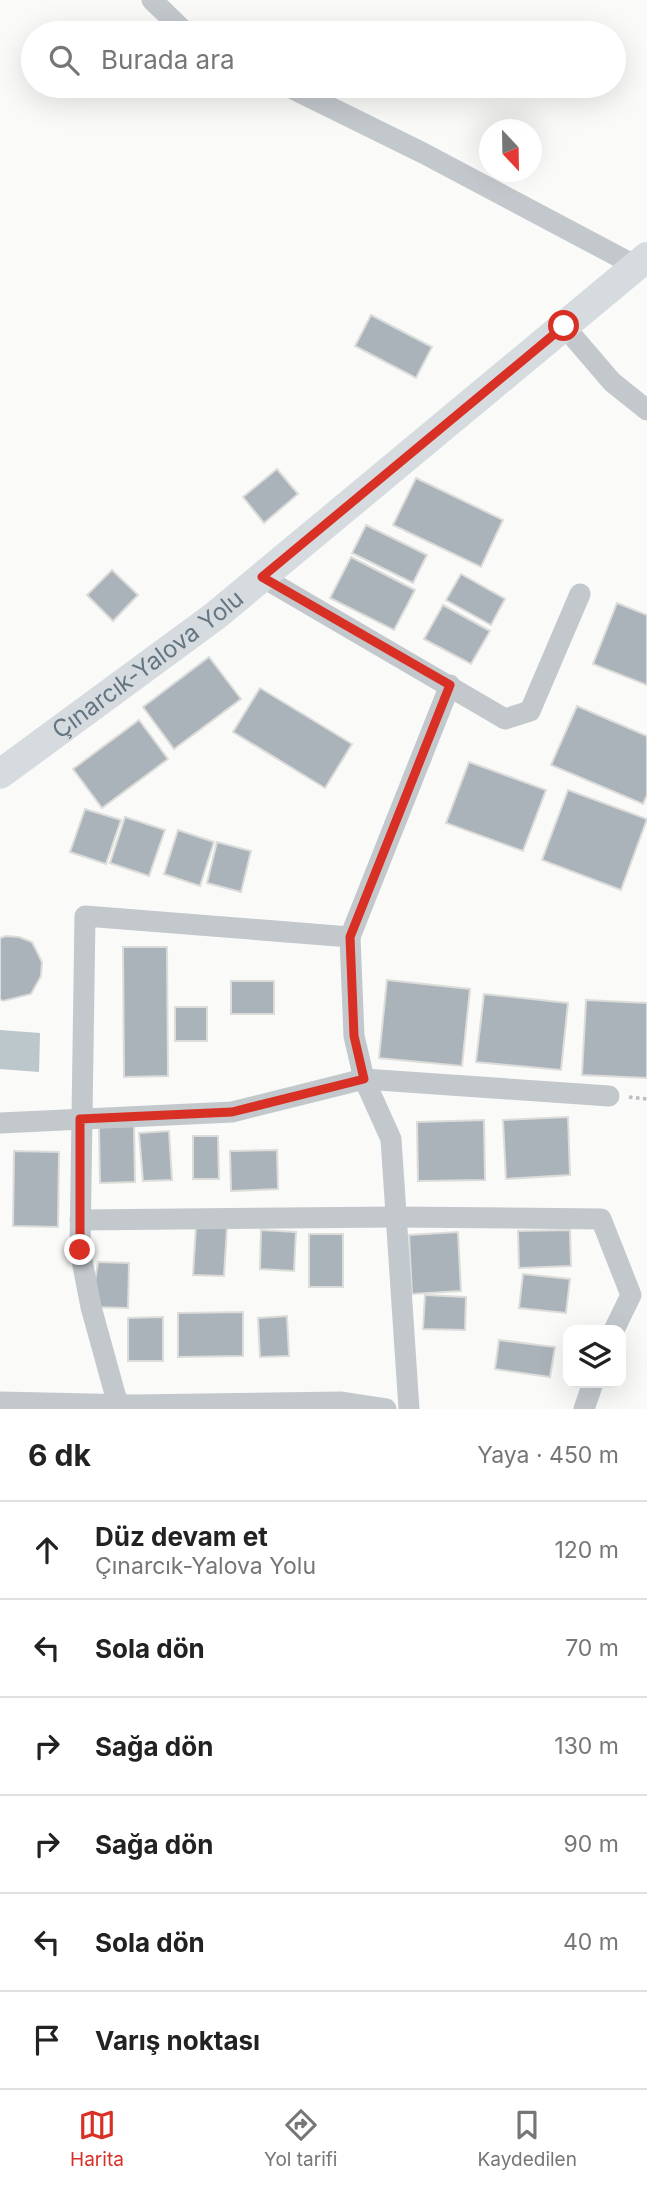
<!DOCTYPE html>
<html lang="tr">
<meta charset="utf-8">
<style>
body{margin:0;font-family:Inter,sans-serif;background:#f6f6f6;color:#222}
.controls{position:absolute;right:21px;bottom:21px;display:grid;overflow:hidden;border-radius:14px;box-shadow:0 7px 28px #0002}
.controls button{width:63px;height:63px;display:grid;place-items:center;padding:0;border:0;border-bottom:2px solid #e0e0e0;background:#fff;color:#222;font:35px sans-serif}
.compass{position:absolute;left:479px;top:119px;width:63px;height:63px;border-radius:50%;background:#fff;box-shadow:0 7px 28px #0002;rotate:158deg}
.stop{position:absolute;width:21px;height:21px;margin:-16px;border:5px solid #d93025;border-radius:50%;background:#fff}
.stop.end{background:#d93025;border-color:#fff;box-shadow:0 2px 7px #0008}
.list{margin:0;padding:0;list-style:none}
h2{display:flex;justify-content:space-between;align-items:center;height:91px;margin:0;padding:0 28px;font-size:30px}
h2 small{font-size:23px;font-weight:400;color:#767676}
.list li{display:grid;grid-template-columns:46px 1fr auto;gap:21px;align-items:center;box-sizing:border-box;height:98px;padding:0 28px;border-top:2px solid #e0e0e0}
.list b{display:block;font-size:26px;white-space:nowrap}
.list p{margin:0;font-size:23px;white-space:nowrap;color:#767676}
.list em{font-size:23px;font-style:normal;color:#767676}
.icon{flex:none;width:38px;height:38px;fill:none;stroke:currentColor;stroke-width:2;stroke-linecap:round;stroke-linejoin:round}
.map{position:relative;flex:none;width:647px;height:1409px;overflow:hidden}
.search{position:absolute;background:#fff;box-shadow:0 7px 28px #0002;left:21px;right:21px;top:21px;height:77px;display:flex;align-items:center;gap:18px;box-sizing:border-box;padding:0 24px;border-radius:38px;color:#767676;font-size:26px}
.sheet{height:679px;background:#fff}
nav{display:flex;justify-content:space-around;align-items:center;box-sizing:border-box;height:98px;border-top:2px solid #e0e0e0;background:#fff;font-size:19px;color:#767676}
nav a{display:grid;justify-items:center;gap:4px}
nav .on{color:#d93025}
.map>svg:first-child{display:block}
.water{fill:#bbc7cb}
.building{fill:#aab3b9;stroke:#dcdcda;stroke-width:2}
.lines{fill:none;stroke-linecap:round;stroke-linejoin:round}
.path{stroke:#bbbfc2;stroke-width:3.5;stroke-dasharray:3.5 3.5;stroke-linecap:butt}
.street{stroke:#c3c8cc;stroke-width:21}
.secondary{stroke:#d6dbdf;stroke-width:30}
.route{stroke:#d93025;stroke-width:9}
.labels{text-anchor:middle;stroke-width:7;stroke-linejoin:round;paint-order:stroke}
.street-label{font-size:24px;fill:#657683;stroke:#fff}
</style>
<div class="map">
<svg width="647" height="1409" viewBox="0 0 647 1409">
<rect width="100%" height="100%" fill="#fafaf8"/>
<path class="water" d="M0,1030L40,1033L39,1072L0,1069Z"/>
<g class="building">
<path d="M371,315L432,347L416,378L355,346Z"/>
<path d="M277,469L298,494L264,523L243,497Z"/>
<path d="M416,478L503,520L481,567L393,525Z"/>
<path d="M366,525L427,555L413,583L352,553Z"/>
<path d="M351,557L415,590L394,630L330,598Z"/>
<path d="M112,570L138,595L113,621L87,595Z"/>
<path d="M461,574L505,599L491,625L446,600Z"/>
<path d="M617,603L647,615V685L593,664Z"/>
<path d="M443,605L490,631L471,664L424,639Z"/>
<path d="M209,657L241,699L174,749L143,707Z"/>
<path d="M260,688L352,744L325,788L233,732Z"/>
<path d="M577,706L647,736V795L643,804L551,765Z"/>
<path d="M139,720L168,759L102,808L73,769Z"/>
<path d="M469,762L546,790L523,851L446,823Z"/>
<path d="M568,790L647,819L621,890L542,860Z"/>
<path d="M85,809L121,820L106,864L70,852Z"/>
<path d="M125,817L165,830L149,876L110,863Z"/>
<path d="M178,830L214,842L200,886L164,874Z"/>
<path d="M217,842L251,851L241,892L207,883Z"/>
<path d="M6,936L19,937L32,942L42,962L41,976L31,994L3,1001L0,999V938Z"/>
<path d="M123,947H167L168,1076L124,1077Z"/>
<path d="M387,980L470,989L462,1066L379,1058Z"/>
<rect x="231" y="981" width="43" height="33"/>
<path d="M484,994L568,1003L561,1070L476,1062Z"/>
<path d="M586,1000L647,1003V1078L582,1075Z"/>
<rect x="175" y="1007" width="32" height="34"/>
<path d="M568,1117L570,1175L506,1179L503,1120Z"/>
<path d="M484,1120L485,1180L418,1181L417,1122Z"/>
<path d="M134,1126L135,1182L100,1183L99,1127Z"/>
<path d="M169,1131L172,1180L143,1181L139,1133Z"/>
<path d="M193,1136H218L219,1179H193Z"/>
<path d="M277,1150L278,1189L231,1191L230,1151Z"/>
<path d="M14,1151L59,1152L58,1227L13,1226Z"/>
<path d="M196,1226L227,1228L224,1276L193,1275Z"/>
<path d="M261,1230L296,1232L294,1271L260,1269Z"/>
<path d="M570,1230L571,1266L519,1268L518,1231Z"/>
<path d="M458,1232L461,1291L412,1294L409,1235Z"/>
<rect x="309" y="1234" width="34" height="53"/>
<path d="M98,1262L129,1263L128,1308L91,1307Z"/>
<path d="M523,1274L570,1279L566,1313L519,1308Z"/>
<path d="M425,1295L466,1297L465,1330L423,1329Z"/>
<path d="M243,1312V1356L178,1357V1313Z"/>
<path d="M287,1316L289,1356L260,1357L258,1318Z"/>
<path d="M163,1317V1361H128V1318Z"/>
<path d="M499,1340L555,1347L550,1377L495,1369Z"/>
</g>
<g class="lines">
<path class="path" d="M629,1097L647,1099"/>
<g class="street">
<path d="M152,0L186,33"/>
<path d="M287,86L423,153L636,266"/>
<path d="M564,326L612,382L647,410"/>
<path d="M262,577L505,719L530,711L580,594"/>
<path d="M0,1123L232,1112L364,1079L609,1096"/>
<path d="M80,1220L396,1217L601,1219L631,1295L614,1330"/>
<path d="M0,1402L134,1405L340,1402L386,1409"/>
<path d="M118,1405L91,1307L80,1250L85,916L350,937"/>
<path d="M409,1409L391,1139L364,1079L354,1036L350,937L450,685"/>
<path d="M584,1409L593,1383"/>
</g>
<path class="secondary" id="s1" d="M0,774L215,616L647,257"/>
</g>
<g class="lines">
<path class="route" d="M80,1250V1119L232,1112L364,1079L354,1036L350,937L450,685L262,577L564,326"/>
</g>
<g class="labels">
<g class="street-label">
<text dy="8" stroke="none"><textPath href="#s1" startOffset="184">Çınarcık-Yalova Yolu</textPath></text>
</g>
</g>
</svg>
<div class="controls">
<button><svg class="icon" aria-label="layers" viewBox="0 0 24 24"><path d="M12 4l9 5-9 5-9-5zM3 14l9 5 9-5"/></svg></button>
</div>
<svg class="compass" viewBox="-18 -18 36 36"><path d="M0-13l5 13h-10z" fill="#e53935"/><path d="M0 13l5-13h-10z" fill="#767676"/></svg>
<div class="stop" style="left:564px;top:326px"></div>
<div class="stop end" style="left:80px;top:1250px"></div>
<div class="search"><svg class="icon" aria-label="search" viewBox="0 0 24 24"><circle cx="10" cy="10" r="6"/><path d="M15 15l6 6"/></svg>Burada ara</div>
</div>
<section class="sheet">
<h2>6 dk<small>Yaya · 450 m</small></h2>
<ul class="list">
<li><svg class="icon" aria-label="ahead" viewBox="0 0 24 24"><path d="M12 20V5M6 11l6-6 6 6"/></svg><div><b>Düz devam et</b><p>Çınarcık-Yalova Yolu</p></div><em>120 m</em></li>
<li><svg class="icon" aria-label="left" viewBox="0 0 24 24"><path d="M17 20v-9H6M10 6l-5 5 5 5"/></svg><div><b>Sola dön</b></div><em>70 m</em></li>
<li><svg class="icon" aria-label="right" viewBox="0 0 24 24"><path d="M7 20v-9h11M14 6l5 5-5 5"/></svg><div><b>Sağa dön</b></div><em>130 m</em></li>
<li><svg class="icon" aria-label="right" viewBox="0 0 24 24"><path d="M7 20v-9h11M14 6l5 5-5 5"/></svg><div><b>Sağa dön</b></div><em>90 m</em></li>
<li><svg class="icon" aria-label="left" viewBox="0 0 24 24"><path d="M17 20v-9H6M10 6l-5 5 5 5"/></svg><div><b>Sola dön</b></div><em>40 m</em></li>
<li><svg class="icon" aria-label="arrive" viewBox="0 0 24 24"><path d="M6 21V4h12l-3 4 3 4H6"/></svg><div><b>Varış noktası</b></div></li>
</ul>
</section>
<nav>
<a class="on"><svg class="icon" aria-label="map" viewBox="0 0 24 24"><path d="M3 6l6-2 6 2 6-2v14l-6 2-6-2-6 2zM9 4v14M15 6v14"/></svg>Harita</a>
<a><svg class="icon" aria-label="directions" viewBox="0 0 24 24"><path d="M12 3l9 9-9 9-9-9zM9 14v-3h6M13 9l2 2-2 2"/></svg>Yol tarifi</a>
<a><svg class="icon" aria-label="saved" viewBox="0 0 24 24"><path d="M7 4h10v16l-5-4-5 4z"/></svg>Kaydedilen</a>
</nav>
